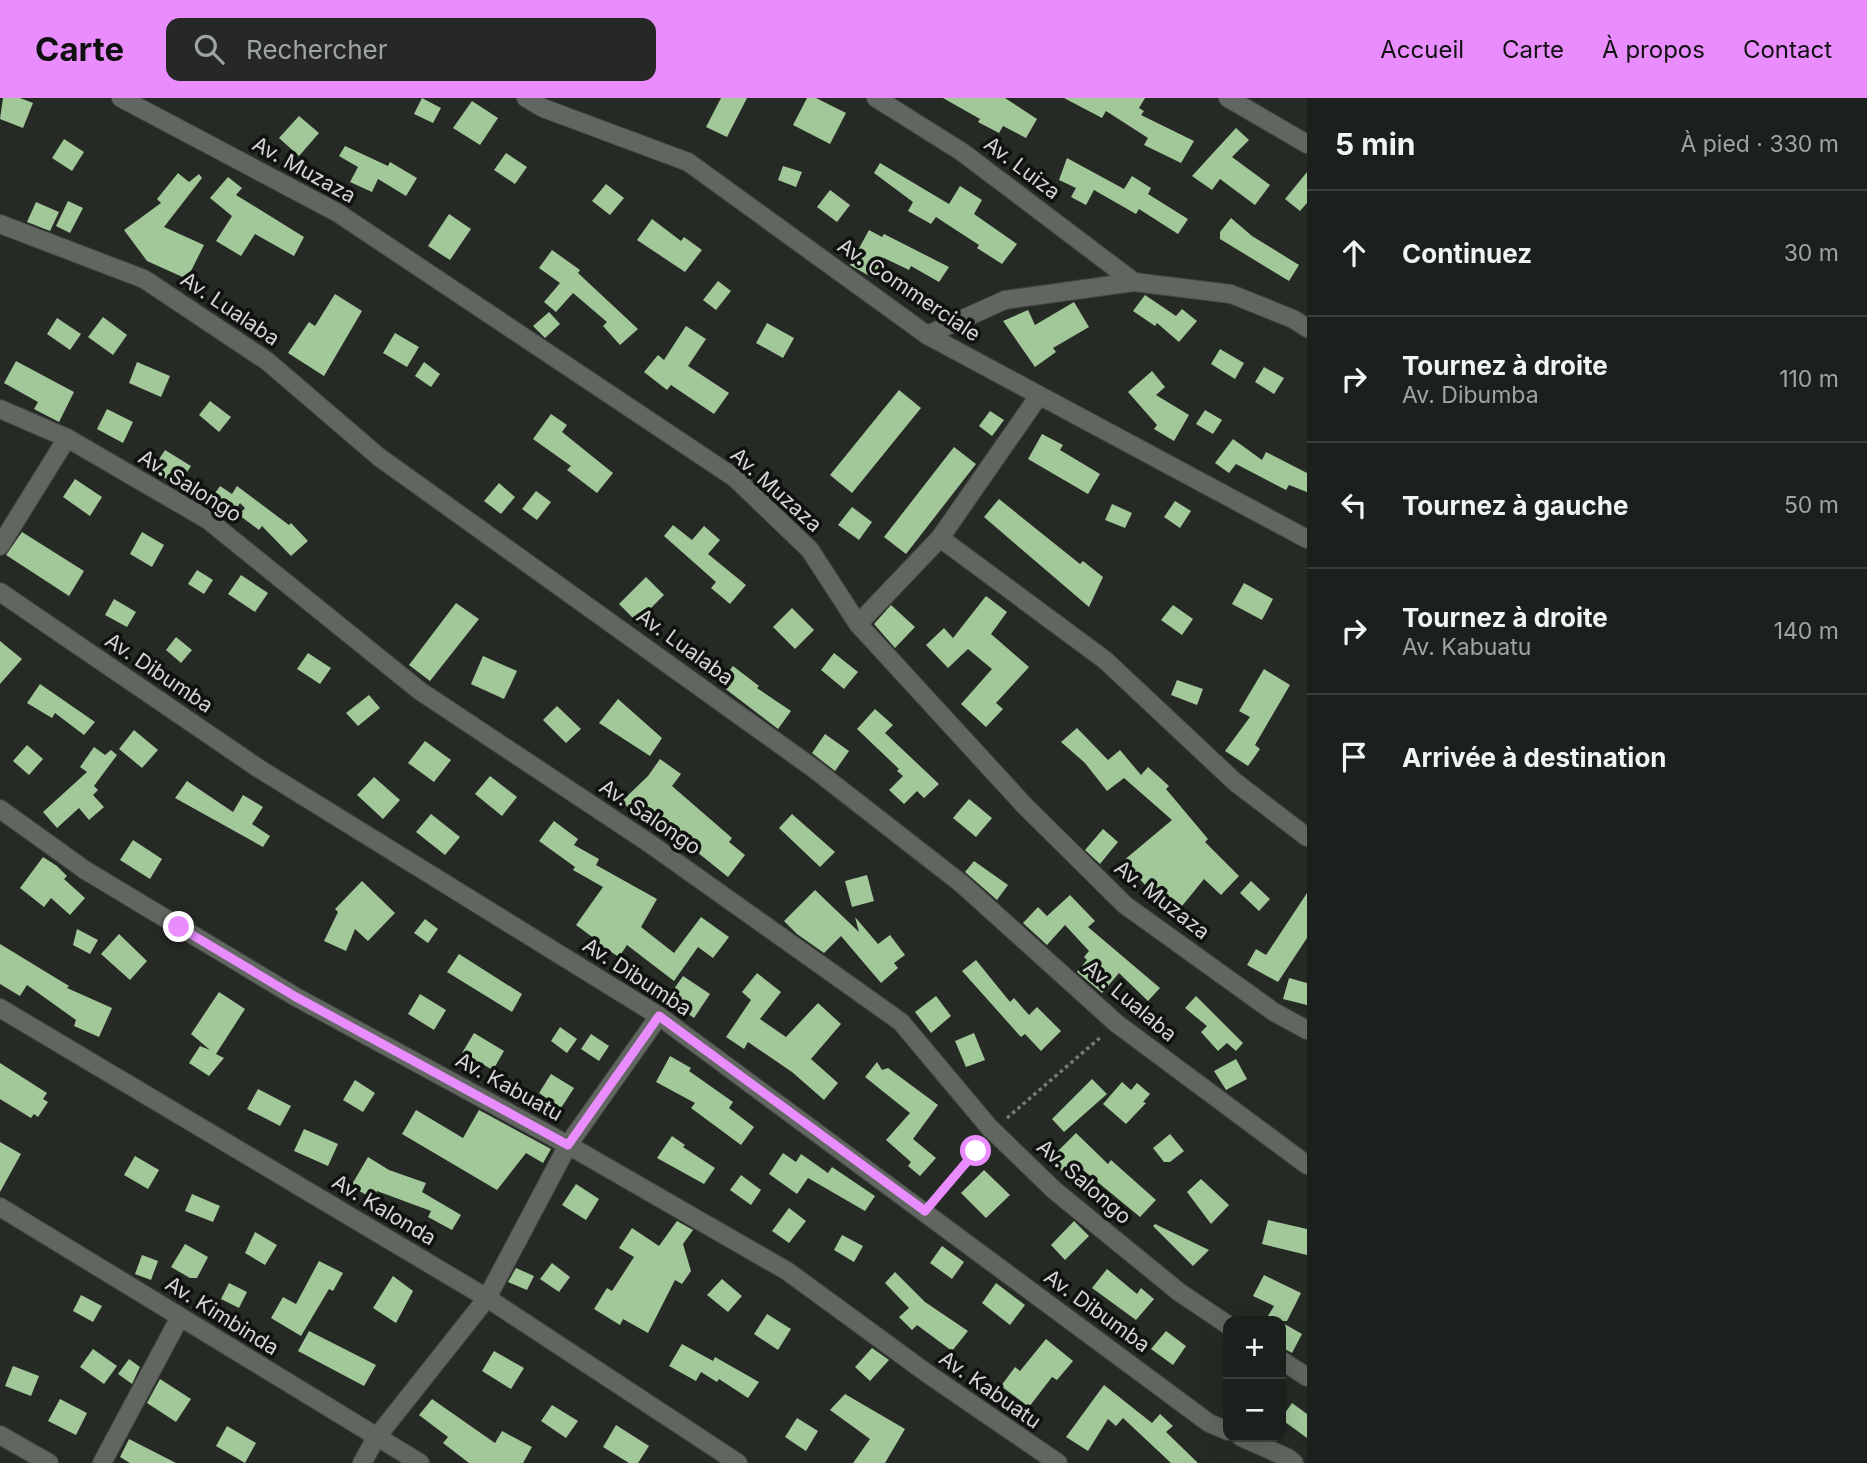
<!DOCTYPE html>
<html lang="fr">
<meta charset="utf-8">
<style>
body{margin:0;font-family:Inter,sans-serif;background:#252825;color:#f1f3f6}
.controls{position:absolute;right:21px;bottom:21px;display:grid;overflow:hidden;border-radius:14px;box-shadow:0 7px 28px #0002}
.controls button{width:63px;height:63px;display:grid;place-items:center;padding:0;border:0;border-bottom:2px solid #3a3e3b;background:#1c201c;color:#f1f3f6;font:35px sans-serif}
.stop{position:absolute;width:21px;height:21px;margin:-16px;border:5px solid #e98dfe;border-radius:50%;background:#fff}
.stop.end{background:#e98dfe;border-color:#fff;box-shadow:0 2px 7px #0008}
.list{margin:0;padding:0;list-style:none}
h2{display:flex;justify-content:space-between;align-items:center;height:91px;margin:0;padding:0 28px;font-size:30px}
h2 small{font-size:23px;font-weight:400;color:#a0a3a3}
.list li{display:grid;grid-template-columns:46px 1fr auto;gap:21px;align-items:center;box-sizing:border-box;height:126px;padding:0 28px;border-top:2px solid #3a3e3b}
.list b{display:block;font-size:26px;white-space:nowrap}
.list p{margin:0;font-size:23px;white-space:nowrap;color:#a0a3a3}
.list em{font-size:23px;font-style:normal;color:#a0a3a3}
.icon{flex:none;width:38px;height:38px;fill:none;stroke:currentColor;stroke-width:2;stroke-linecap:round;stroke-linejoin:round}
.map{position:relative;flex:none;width:1307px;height:1365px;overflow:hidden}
header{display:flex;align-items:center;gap:42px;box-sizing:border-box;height:98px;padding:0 35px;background:#e98dfe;color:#111}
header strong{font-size:33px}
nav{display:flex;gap:38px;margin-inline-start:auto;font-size:24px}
.search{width:490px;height:63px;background:#252825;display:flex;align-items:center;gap:18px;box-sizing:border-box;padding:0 24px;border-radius:14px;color:#a0a3a3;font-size:26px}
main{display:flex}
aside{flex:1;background:#1c201c}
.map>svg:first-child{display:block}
.building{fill:#a2c89a}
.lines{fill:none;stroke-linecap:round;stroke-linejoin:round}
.minor-casing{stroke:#424641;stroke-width:20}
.path{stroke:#787b77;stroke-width:3.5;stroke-dasharray:3.5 3.5;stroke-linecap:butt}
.minor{stroke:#626661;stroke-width:18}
.route{stroke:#e98dfe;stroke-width:9}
.labels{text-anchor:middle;stroke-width:7;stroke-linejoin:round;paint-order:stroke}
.street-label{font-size:21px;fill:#d4d6d3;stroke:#101210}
</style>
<header>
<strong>Carte</strong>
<div class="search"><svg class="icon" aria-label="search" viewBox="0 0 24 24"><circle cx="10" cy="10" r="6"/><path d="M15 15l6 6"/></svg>Rechercher</div>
<nav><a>Accueil</a><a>Carte</a><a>À propos</a><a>Contact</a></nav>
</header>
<main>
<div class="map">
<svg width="1307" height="1365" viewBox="0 0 1307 1365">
<rect width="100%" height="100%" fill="#262a25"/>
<g class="building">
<path d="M3,0H20L33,5L23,30L0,21Z"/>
<path d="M422,0L441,10L433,25L414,16Z"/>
<path d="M721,0H747L727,39L706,29Z"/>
<path d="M807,0H816L846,15L830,46L793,27Z"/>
<path d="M943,0H1005L1037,21L1026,40L1003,28L999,35L978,24L980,21Z"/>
<path d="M1064,0H1145L1139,10L1144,13L1141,17L1194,43L1181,65L1144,47L1148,40L1106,13L1102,20Z"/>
<path d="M472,3L498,20L480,47L453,30Z"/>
<path d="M299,18L319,35L299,58L279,40Z"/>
<path d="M1236,30L1249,42L1232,59L1270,87L1255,107L1220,81L1212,92L1192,78Z"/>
<path d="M64,41L84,54L72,73L52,60Z"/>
<path d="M345,48L388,68L390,64L417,80L406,98L378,81L372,94L350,84L358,69L339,58Z"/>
<path d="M506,55L527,69L515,86L494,72Z"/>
<path d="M1067,60L1124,91L1132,78L1151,90L1148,96L1188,121L1178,136L1139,111L1136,116L1094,92L1086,107L1071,99L1076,90L1059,82Z"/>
<path d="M880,65L949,106L960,88L982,102L974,116L1017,146L1002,166L977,150L979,147L936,119L931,126L908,113L913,104L874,75Z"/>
<path d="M783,68L802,74L796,89L778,82Z"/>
<path d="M1307,74V105L1300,113L1285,101Z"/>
<path d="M178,75L189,84L199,76L202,80L164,129L204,147L187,181L147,163L124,132L161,105L157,101Z"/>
<path d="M228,79L242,90L236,97L304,139L294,158L255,136L241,158L216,143L232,118L210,100Z"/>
<path d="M606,86L624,100L610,117L592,103Z"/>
<path d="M830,92L850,107L837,124L817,109Z"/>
<path d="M68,103L83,110L70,135L56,128Z"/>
<path d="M36,104L59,114L50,133L27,124Z"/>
<path d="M449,116L471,131L450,162L428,148Z"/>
<path d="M1231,120L1252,138L1299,167L1289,183L1220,141V134Z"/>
<path d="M652,121L681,143L684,139L702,152L685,174L637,142Z"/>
<path d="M869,132L882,139L884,136L949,169L939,184L911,168L909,172L884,160L873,180L850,167Z"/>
<path d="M552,152L580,172L578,175L638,231L620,247L603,228L607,224L573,195L556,214L544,204L560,185L539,170Z"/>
<path d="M718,183L731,193L716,212L703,202Z"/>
<path d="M335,196L362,213L324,278L288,255L309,224L315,228Z"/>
<path d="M1145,197L1176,218L1182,211L1197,223L1179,244L1157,225L1155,228L1133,213Z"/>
<path d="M1074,204L1089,229L1053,250L1056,254L1035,269L1003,223L1028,212L1035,227Z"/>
<path d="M549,214L560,226L545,240L533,228Z"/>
<path d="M103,219L127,237L113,257L88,239Z"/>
<path d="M57,220L81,236L70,252L47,236Z"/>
<path d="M767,225L794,240L783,260L756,245Z"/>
<path d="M686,228L706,241L688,268L729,295L714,316L671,287L667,292L644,274L658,257L664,262Z"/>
<path d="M395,235L419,249L407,269L383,255Z"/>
<path d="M1220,251L1244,265L1235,281L1211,266Z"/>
<path d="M16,263L74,294L59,324L34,311L38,304L4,285Z"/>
<path d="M137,264L170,278L161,299L129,285Z"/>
<path d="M424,264L440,276L431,289L415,278Z"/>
<path d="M1264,269L1284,280L1274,296L1255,284Z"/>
<path d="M1152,273L1165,289L1156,297L1189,317L1174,343L1154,331L1157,327L1128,294Z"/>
<path d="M899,292L921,310L852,395L830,377Z"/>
<path d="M210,303L231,319L219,334L199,317Z"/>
<path d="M107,311L133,324L123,345L97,331Z"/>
<path d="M1205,312L1222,322L1213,336L1196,326Z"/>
<path d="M990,313L1004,322L992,338L979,328Z"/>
<path d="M551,316L567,327L562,334L613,375L597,395L567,372L571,368L533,341Z"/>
<path d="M1042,336L1063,347L1060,352L1100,376L1088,396L1028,361Z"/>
<path d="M1233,341L1262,362L1266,354L1307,375V394L1289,387L1286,392L1236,366L1229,375L1215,365Z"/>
<path d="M954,349L976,366L906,456L884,439Z"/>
<path d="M165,352L191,368L178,388L152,372Z"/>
<path d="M75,381L102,399L90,418L63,399Z"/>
<path d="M499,385L515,399L501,416L484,403Z"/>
<path d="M220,388L232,396L237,388L289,427L291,425L308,443L291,458L262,428L259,432L239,417L245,410L240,405L231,419L209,404Z"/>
<path d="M536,393L551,404L537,422L522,411Z"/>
<path d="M999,401L1080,466L1083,463L1103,479L1089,509L984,419Z"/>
<path d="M1175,403L1191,413L1180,430L1164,419Z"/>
<path d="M1112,406L1132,415L1125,430L1105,422Z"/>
<path d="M852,409L872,424L859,442L838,427Z"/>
<path d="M673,427L692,442L704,428L720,442L708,456L746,487L730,506L711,490L716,484L664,438Z"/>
<path d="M22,434L84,473L69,498L6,457Z"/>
<path d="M142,434L164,447L152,469L130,456Z"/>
<path d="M197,472L213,482L204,496L188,486Z"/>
<path d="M241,477L268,495L255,514L228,496Z"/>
<path d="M646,479L664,497L637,524L619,506Z"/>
<path d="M1244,485L1273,501L1262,522L1232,506Z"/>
<path d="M986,498L1007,514L991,536L1029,569L996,605L1003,611L986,629L961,606L992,571L968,551L948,570L926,547L944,530L953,540Z"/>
<path d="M114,501L136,514L127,529L105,517Z"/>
<path d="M456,505L479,521L430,583L409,567Z"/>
<path d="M891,507L915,529L895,550L874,526Z"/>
<path d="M1173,507L1193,521L1182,537L1161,522Z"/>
<path d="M792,510L814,532L795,551L773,529Z"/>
<path d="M176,539L192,552L181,565L166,552Z"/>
<path d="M0,543L22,561L0,586Z"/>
<path d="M308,555L331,570L320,586L297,571Z"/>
<path d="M834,555L858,574L844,591L821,572Z"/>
<path d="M483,558L517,573L504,601L471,586Z"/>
<path d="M733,568L759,588L757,590L791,613L778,631L719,586Z"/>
<path d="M1264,571L1290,587L1255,647L1260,651L1248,668L1225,653L1250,619L1239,613Z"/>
<path d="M1177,582L1203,591L1197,607L1171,597Z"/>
<path d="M40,586L95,624L84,637L55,615L52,620L27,605Z"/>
<path d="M369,597L380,610L358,628L346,615Z"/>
<path d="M618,601L662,640L650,658L599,625Z"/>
<path d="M557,608L581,631L566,645L543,622Z"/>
<path d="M875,611L893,627L885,635L939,686L924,700L917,693L904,706L889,692L903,678L897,673L899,671L857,631Z"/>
<path d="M1077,630L1108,662L1120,652L1141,677L1148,669L1169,688L1166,691L1208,741L1205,744L1239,778L1221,797L1204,781L1178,813L1147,789L1123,763L1172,722L1124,680L1107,693L1085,665L1061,644Z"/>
<path d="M134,632L158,652L142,670L119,651Z"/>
<path d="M825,636L849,653L835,673L812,655Z"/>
<path d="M425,643L451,662L434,684L408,665Z"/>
<path d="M27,647L43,661L29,677L13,663Z"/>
<path d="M94,649L105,657L111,652L117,657L94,688L98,692L93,697L104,709L89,722L79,710L57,730L43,714L87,674L80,669Z"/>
<path d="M660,661L681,676L672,688L732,740L729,744L745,757L728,779L650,716L641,724L622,703L648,678Z"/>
<path d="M490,678L517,699L502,718L475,696Z"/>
<path d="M374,679L400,702L383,721L357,697Z"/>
<path d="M187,683L233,714L243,697L263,709L252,726L270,738L263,749L175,700Z"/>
<path d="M969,701L992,720L976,739L953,720Z"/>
<path d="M431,716L460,739L445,757L416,734Z"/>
<path d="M792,716L835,754L820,769L779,730Z"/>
<path d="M554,723L578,741L574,747L599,761L596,767L657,801L641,829L674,855L701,819L729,839L713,860L698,849L674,883L627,847L619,859L594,843L595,841L576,827L603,789L573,772L575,769L539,743Z"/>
<path d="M1103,731L1118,744L1100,766L1085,752Z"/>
<path d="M133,742L162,761L150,781L120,762Z"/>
<path d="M43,759L57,768L67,778L64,781L85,800L70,817L51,800L44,809L20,790Z"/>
<path d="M974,763L1008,787L997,802L965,774Z"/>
<path d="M867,777L874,803L852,809L845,783Z"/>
<path d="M362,783L395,815L368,843L355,831L346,853L324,843L338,814L335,811Z"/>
<path d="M1251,783L1270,801L1259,813L1240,795Z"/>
<path d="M815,792L859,834L855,819L878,846L890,837L905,857L894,865L898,870L881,885L841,838L824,855L797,836L784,823Z"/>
<path d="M1307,795V840L1278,884L1247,867L1256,851L1266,857Z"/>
<path d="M1070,797L1095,823L1088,829L1160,890L1148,903L1119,875L1102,895L1077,874L1087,862L1084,859L1089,853L1065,827L1047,847L1023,825L1038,809L1047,818Z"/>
<path d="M425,821L438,831L428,845L414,835Z"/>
<path d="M77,831L98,842L90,856L73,847Z"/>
<path d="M119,836L147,863L130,882L101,856Z"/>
<path d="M0,846L69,888L67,890L112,910L99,939L74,928L76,922L27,887L20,898L0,886Z"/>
<path d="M459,856L522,896L512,914L447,874Z"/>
<path d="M976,862L1010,904L1014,900L1029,917L1037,909L1061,933L1041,953L1025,936L1021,939L962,873Z"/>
<path d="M757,875L781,894L760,921L786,939L818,905L841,926L811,961L838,985L824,1002L792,974L748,944L744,951L726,939L751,902L742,894Z"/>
<path d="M683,878L710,896L694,920L667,901Z"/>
<path d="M1289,880L1307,885V907L1283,901Z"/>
<path d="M219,894L245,911L216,956L224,960L209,978L189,965L200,948L210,952L191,936Z"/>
<path d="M420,896L446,912L434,932L408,916Z"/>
<path d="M936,898L951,918L931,935L915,914Z"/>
<path d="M1196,898L1243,945L1236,953L1227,945L1218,953L1201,934L1207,928L1185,910Z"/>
<path d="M560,929L577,941L567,955L551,943Z"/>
<path d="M474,935L504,953L493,972L462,955Z"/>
<path d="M974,935L985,962L966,969L955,943Z"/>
<path d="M591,936L609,948L599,963L581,951Z"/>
<path d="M670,958L691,970L689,973L733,1004L729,1010L754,1029L741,1047L691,1010L695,1005L656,984Z"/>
<path d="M1236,961L1247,981L1226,992L1214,973Z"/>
<path d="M877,964L882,972L888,970L938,1007L913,1041L936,1060L920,1078L908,1068L911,1064L886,1042L910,1015L865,979Z"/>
<path d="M0,965L47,995L43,1001L48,1004L38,1019L34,1016L31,1020L0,1001Z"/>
<path d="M551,976L574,990L561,1010L539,995Z"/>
<path d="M1092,981L1107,996L1064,1034L1052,1021Z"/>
<path d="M355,982L375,995L363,1014L343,1002Z"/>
<path d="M1122,984L1131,992L1137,985L1150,996L1143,1004L1146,1005L1126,1026L1103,1006Z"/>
<path d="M258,991L291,1008L280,1028L247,1011Z"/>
<path d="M416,1012L463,1040L479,1012L551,1051L543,1065L526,1055L497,1092L402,1036Z"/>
<path d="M304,1031L338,1046L328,1068L294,1053Z"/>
<path d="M1076,1035L1108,1066L1111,1062L1156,1102L1140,1119L1077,1067L1067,1078L1050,1061Z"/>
<path d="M1170,1036L1184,1053L1170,1064H1164L1153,1050Z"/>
<path d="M672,1038L685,1047L683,1049L715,1070L704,1086L657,1060Z"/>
<path d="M0,1044L21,1056L0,1094Z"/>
<path d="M783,1055L796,1064L801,1056L828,1075L832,1069L875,1098L865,1113L808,1080L797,1096L769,1076Z"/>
<path d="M135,1058L159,1072L148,1091L124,1077Z"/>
<path d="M368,1059L389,1072L426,1085L422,1094L461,1117L452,1132L428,1119L431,1113L377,1093L373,1101L351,1088Z"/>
<path d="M984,1072L1010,1097L986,1120L961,1095Z"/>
<path d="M741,1077L761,1092L751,1107L730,1092Z"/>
<path d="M1201,1081L1229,1107L1211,1126L1187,1094Z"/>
<path d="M576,1086L599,1101L586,1122L562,1107Z"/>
<path d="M192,1096L220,1108L213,1124L185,1113Z"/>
<path d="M789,1110L806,1123L789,1145L772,1133Z"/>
<path d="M1268,1122L1307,1131V1157L1262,1146Z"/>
<path d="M677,1123L693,1132L683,1146L691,1173L682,1186L675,1182L648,1235L623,1221L620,1227L594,1211L607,1190L612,1193L634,1159L619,1150L632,1130L659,1148Z"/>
<path d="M1074,1123L1089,1138L1065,1162L1051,1147Z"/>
<path d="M1155,1126L1209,1152L1193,1168L1153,1128Z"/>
<path d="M255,1134L277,1147L265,1167L245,1155Z"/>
<path d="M842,1137L863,1148L854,1164L834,1152Z"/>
<path d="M185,1146L208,1159L197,1180H190L171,1169Z"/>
<path d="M942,1148L964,1164L952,1181L930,1165Z"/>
<path d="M142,1157L158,1163L151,1182L135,1176Z"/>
<path d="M319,1163L343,1175L333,1193L329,1191L301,1238L271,1220L283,1199L296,1206Z"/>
<path d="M552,1165L570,1179L559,1194L540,1181Z"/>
<path d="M516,1170L534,1178L527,1192L508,1184Z"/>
<path d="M1107,1171L1137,1196L1141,1190L1154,1201L1136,1222L1092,1190Z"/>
<path d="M895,1174L925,1204L968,1233L952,1253L917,1227L912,1232L899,1219L909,1210L885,1185Z"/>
<path d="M1264,1177L1301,1195L1287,1223H1265L1274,1208L1253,1198Z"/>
<path d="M393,1178L413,1193L396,1225L373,1210Z"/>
<path d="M722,1181L742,1198L728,1214L707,1197Z"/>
<path d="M229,1185L247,1194L239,1210L221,1201Z"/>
<path d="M996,1185L1025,1207L1010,1227L982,1205Z"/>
<path d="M81,1197L102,1208L93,1224L73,1213Z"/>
<path d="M767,1216L791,1231L778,1252L754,1236Z"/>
<path d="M1281,1224L1302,1236L1292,1255L1281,1249Z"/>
<path d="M309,1233L376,1267L364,1288L298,1253Z"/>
<path d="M1166,1233L1186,1248L1173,1267L1151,1251Z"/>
<path d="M1046,1241L1073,1263L1057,1282L1052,1279L1029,1309L1001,1288L1015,1269L1020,1273Z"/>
<path d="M682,1246L713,1263L715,1259L759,1284L748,1300L719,1281L717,1284L701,1274L696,1283L669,1268Z"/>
<path d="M872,1250L889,1262L870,1283L855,1269Z"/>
<path d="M93,1251L117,1268L104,1286L80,1269Z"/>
<path d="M494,1253L524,1270L511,1291L482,1273Z"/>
<path d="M129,1261L140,1269L132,1286L118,1276Z"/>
<path d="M13,1268L39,1278L31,1298L5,1288Z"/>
<path d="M160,1281L191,1301L176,1324L147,1305Z"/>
<path d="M1104,1287L1152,1325L1160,1316L1173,1328L1166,1334L1198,1365H1171L1123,1320L1116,1328L1108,1321L1088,1353L1066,1339Z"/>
<path d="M845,1296L905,1331L885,1365H853L870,1341L830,1312Z"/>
<path d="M60,1301L87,1315L76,1337L48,1323Z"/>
<path d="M432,1301L495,1345L502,1333L532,1349L523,1365H469L443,1345L448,1339L419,1317Z"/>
<path d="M1292,1305L1307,1316V1340L1281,1321Z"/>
<path d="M552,1307L578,1323L566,1340L541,1323Z"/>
<path d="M797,1320L818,1333L806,1353L785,1339Z"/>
<path d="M616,1327L649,1348L638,1365H629L603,1349Z"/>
<path d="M227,1328L256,1345L245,1365L216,1348Z"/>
<path d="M129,1341L176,1365H130L120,1359Z"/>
</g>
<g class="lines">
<g class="minor-casing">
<g id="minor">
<path d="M121,0L338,115L735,380L810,452L858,526L1025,708L1125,807L1274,914L1307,932"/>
<path d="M526,0L543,10L688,64L927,237L1307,441"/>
<path d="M876,0L962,54L1134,184"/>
<path d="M1228,0L1307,46"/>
<path d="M0,126L144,181L267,263L379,359L813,670L962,786L1116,925L1307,1067"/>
<path d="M927,237L1005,202L1134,184L1231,196L1293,221L1307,230"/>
<path d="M0,311L67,340L208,422L420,593L649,745L901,924L989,1029L1054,1092L1179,1194L1228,1227"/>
<path d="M940,440L1105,562L1235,684L1307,739"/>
<path d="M0,448L67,340"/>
<path d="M0,494L258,670L659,918L1209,1325L1228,1333"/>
<path d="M858,526L940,440L1038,299"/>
<path d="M0,711L85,772L296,899L568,1047L787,1173L928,1276L1058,1365"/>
<path d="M0,910L487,1200L738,1365"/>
<path d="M0,1109L420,1365"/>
<path d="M1281,1262L1307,1279"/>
<path d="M0,1337L49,1365"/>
<path d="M1241,1339L1288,1360L1294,1365"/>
<path d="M102,1365L180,1219"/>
<path d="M362,1365L376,1340L487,1200L568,1047L659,918"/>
</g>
</g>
<g class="path">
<path d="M1007,1020L1102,938"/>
<path d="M935,1101L982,1045"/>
</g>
<use href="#minor" class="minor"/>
</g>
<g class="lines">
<path class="route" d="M179,829L296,899L568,1047L659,918L925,1113L976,1053"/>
</g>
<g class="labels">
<g class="street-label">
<text transform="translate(1022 70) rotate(37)" y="7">Av. Luiza</text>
<text transform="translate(304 72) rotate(29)" y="7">Av. Muzaza</text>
<text transform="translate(909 192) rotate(34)" y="7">Av. Commerciale</text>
<text transform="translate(230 211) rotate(34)" y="7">Av. Lualaba</text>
<text transform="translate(190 388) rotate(32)" y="7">Av. Salongo</text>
<text transform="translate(776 392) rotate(42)" y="7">Av. Muzaza</text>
<text transform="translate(685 549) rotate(36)" y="7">Av. Lualaba</text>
<text transform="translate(159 575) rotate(34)" y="7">Av. Dibumba</text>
<text transform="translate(650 719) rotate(34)" y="7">Av. Salongo</text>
<text transform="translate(1162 802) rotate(38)" y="7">Av. Muzaza</text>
<text transform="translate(637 879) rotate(33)" y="7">Av. Dibumba</text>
<text transform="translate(1130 903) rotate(40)" y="7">Av. Lualaba</text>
<text transform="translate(509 989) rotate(29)" y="7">Av. Kabuatu</text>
<text transform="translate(1084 1084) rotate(41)" y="7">Av. Salongo</text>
<text transform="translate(384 1112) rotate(31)" y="7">Av. Kalonda</text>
<text transform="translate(1097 1213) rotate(36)" y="7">Av. Dibumba</text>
<text transform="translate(222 1218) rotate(32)" y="7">Av. Kimbinda</text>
<text transform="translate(990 1292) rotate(35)" y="7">Av. Kabuatu</text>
</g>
</g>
</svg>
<div class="controls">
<button>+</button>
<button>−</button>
</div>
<div class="stop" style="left:976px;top:1053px"></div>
<div class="stop end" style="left:179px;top:829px"></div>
</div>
<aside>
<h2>5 min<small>À pied · 330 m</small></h2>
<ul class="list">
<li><svg class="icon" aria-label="ahead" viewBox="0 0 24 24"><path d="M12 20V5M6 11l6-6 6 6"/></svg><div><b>Continuez</b></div><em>30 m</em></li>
<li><svg class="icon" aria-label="right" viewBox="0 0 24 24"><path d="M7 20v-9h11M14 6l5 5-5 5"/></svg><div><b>Tournez à droite</b><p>Av. Dibumba</p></div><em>110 m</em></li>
<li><svg class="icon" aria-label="left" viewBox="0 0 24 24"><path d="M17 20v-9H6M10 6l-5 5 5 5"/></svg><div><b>Tournez à gauche</b></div><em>50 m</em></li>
<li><svg class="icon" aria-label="right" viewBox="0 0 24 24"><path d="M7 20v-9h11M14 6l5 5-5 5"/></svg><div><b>Tournez à droite</b><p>Av. Kabuatu</p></div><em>140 m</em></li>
<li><svg class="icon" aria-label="arrive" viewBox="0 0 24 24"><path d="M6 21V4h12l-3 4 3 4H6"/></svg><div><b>Arrivée à destination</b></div></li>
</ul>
</aside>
</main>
